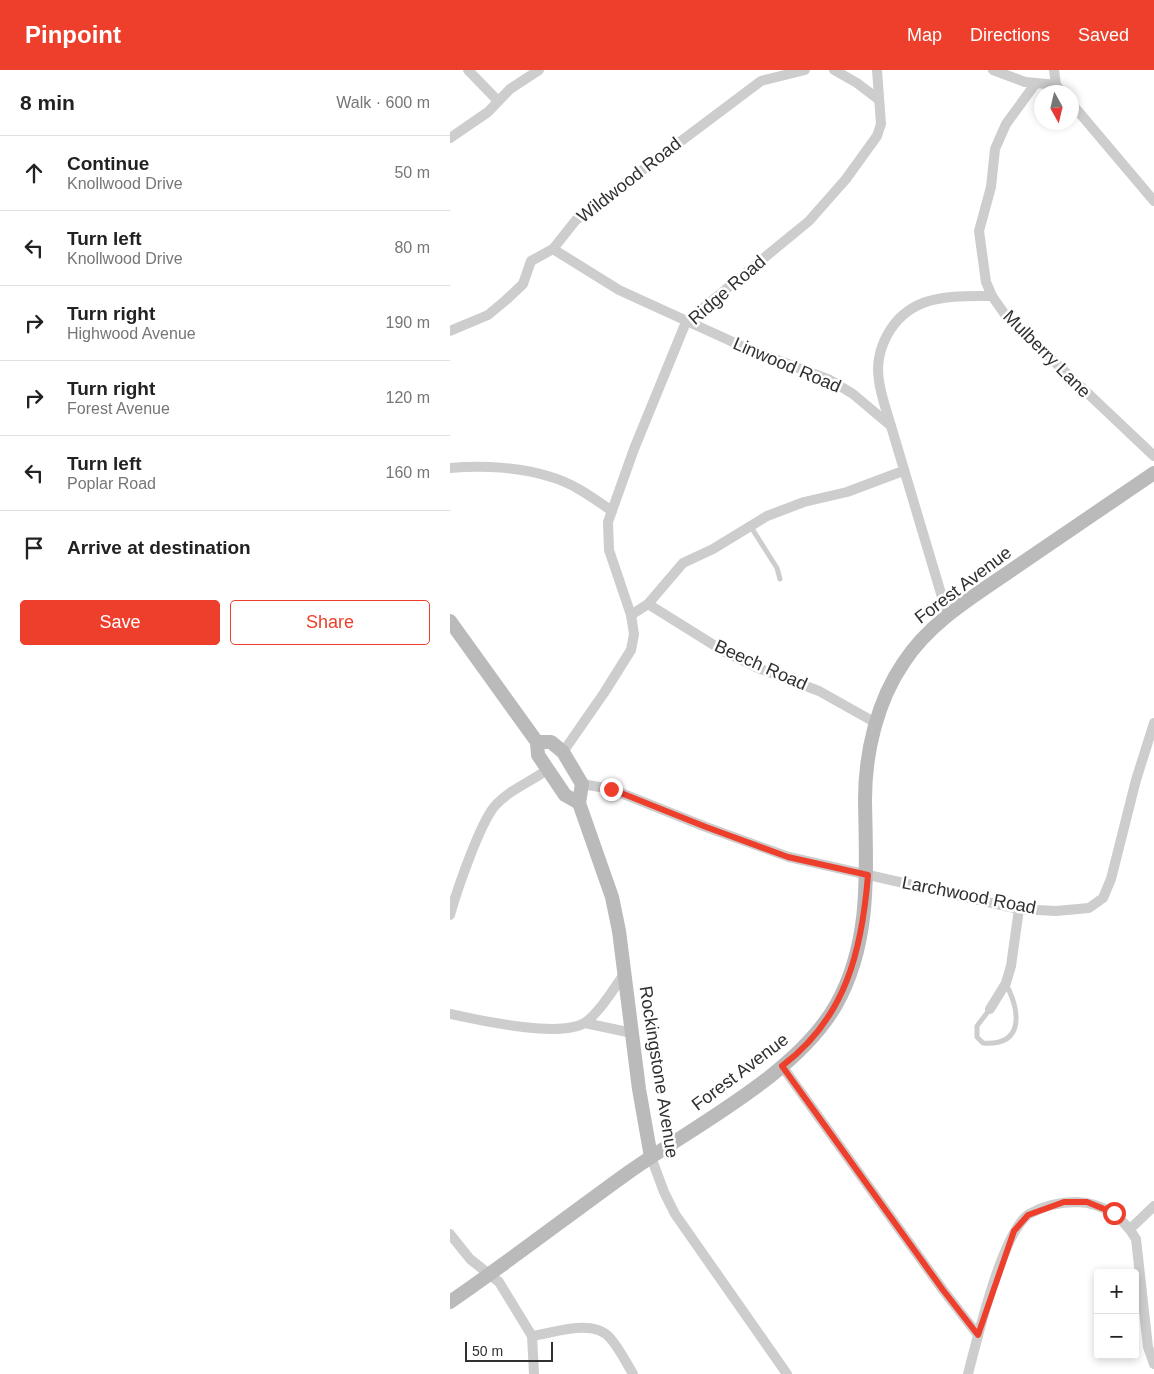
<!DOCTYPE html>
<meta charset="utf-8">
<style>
body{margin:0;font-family:Arial,sans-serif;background:#f2f2f2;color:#222}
.controls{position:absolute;right:15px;bottom:15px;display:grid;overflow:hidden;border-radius:5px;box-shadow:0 2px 8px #0003}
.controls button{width:45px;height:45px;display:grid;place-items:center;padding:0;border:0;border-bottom:1px solid #e0e0e0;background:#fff;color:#222;font:25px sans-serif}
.compass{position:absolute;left:584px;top:15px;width:45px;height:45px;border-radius:50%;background:#fff;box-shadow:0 2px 8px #0003;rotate:172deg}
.scale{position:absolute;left:15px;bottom:12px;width:88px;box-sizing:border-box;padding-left:5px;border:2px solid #303030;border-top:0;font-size:14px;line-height:18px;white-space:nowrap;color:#303030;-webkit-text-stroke:4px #fff;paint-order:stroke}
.stop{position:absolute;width:15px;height:15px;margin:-11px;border:4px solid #ee3f2c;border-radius:50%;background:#fff}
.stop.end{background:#ee3f2c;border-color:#fff;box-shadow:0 1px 5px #0008}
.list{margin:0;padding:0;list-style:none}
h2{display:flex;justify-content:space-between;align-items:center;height:65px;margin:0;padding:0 20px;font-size:21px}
h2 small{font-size:16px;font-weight:400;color:#767676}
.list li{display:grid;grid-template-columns:32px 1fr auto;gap:15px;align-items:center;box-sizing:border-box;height:75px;padding:0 20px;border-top:1px solid #e0e0e0}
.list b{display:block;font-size:19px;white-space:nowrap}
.list p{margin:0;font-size:16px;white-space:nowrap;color:#767676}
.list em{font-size:16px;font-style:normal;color:#767676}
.actions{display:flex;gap:10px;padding:15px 20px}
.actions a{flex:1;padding:11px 0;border:1px solid #ee3f2c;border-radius:5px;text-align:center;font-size:18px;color:#ee3f2c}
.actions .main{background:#ee3f2c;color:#fff}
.icon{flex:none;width:28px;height:28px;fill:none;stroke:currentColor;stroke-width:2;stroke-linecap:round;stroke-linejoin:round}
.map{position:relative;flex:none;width:704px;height:1304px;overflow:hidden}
header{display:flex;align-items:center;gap:30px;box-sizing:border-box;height:70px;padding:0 25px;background:#ee3f2c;color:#fff}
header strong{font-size:24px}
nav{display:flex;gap:28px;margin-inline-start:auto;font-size:18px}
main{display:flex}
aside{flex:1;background:#fff}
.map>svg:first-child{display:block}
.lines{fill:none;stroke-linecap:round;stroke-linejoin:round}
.lane{stroke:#cdcdcd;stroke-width:5}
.street{stroke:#cdcdcd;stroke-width:10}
.secondary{stroke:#bababa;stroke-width:14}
.route{stroke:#ee3f2c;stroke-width:6}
.labels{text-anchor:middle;stroke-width:5;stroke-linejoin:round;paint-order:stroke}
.street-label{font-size:18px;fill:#303030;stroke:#fff}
</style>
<header>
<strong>Pinpoint</strong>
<nav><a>Map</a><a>Directions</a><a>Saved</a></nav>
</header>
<main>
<aside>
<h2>8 min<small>Walk · 600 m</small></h2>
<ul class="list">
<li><svg class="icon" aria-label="ahead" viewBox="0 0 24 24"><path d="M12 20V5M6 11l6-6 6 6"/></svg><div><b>Continue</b><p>Knollwood Drive</p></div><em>50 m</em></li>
<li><svg class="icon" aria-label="left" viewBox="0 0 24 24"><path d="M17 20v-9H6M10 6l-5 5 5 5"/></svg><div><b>Turn left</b><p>Knollwood Drive</p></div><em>80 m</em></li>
<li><svg class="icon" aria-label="right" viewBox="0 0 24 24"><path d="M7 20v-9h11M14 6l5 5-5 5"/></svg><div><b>Turn right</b><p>Highwood Avenue</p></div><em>190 m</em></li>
<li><svg class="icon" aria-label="right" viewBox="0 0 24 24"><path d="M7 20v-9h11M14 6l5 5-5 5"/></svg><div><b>Turn right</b><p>Forest Avenue</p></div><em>120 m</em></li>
<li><svg class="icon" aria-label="left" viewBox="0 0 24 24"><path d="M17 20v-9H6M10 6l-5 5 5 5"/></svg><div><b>Turn left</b><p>Poplar Road</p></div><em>160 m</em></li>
<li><svg class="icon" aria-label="arrive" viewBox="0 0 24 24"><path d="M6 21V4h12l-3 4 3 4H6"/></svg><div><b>Arrive at destination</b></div></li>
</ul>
<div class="actions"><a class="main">Save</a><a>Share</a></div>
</aside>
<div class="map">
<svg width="704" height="1304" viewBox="0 0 704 1304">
<rect width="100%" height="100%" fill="#fff"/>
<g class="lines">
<g class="lane">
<path d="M301,457L327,498L330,509"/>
<path d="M540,939L527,956V967L533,973C575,976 570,941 556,914"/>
</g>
<g class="street">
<path d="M18,0L48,31"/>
<path d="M384,0L407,13L428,29"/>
<path d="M543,0L575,12L586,13"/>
<path d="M604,0L606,15L612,22"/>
<path d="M606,15L586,13L556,54L545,79L541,117L529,161L536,212L542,226L556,246L704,386"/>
<path d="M622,34L704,131"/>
<path d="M0,68L38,42L60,19L89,0"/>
<path d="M103,179L169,220L296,278L380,310L403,324L441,356L498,547"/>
<path d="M0,261L38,245L56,230L73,214L81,191L103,179L126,150L311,11L355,0"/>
<path d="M441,356C437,342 431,326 429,311C424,279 442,245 473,233C494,225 520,226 542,226"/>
<path d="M0,398C32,395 70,397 101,407C123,413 143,428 162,441"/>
<path d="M198,534L275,582L308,598L369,621L426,653"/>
<path d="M181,545L198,534L233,493L263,479L317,446L354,432L397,422L453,401"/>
<path d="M113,682L154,623L181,580L184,564L181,545L159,480L158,452L184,379L236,252L359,151L396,109L427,66L431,54L427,0"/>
<path d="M132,714L161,719L256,757L339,787L569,839L606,841L639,838L653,828L661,809L686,710L704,653"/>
<path d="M0,845C7,820 29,756 44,737C58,720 81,712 98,699"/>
<path d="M540,939L556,913L561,896L569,839"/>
<path d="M0,944C29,950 111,969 136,952C151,940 163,920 174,904"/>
<path d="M135,953L182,963"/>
<path d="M332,996L493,1220L528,1265"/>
<path d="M201,1087L214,1122L225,1144L337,1304"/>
<path d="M680,1159L704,1136"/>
<path d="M0,1164L20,1189L49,1212L82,1266L84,1304"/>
<path d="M82,1266C104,1263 143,1248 160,1268C169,1278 176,1292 183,1304"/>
<path d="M518,1304C527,1270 552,1162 579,1144C593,1136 611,1132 627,1132C653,1133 673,1147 686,1169L698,1277L704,1294"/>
</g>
<g class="secondary">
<path d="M0,551L87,672L88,685L115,725L129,733"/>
<path d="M87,672H101L113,682L132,714L129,733L162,827L169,861L189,1019L201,1087"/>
<path d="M0,1232C61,1190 119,1145 179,1102C245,1055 346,1005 386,935C422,871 416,800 415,730C415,683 427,631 454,592C481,550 529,523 569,495C614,464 659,434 704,403"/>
</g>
</g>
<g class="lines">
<path class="route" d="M161,719L256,757L338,787L418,805C412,880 396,948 332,996L493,1220L528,1265L564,1161L578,1145L614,1132H637L664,1143"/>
</g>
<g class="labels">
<g class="street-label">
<text transform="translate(179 110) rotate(-38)" y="6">Wildwood Road</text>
<text transform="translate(277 220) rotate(-41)" y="6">Ridge Road</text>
<text transform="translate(597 284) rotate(45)" y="6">Mulberry Lane</text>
<text transform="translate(337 295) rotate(23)" y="6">Linwood Road</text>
<text transform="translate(513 515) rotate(-37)" y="6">Forest Avenue</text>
<text transform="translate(311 595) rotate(24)" y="6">Beech Road</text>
<text transform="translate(519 825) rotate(11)" y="6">Larchwood Road</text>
<text transform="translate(209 1002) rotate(81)" y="6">Rockingstone Avenue</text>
<text transform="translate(290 1002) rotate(-37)" y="6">Forest Avenue</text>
</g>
</g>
</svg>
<div class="controls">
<button>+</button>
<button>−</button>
</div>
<svg class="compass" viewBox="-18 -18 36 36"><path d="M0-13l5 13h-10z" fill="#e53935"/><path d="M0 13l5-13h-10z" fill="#767676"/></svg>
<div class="scale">50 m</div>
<div class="stop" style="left:664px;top:1143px"></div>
<div class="stop end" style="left:161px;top:719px"></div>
</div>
</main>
